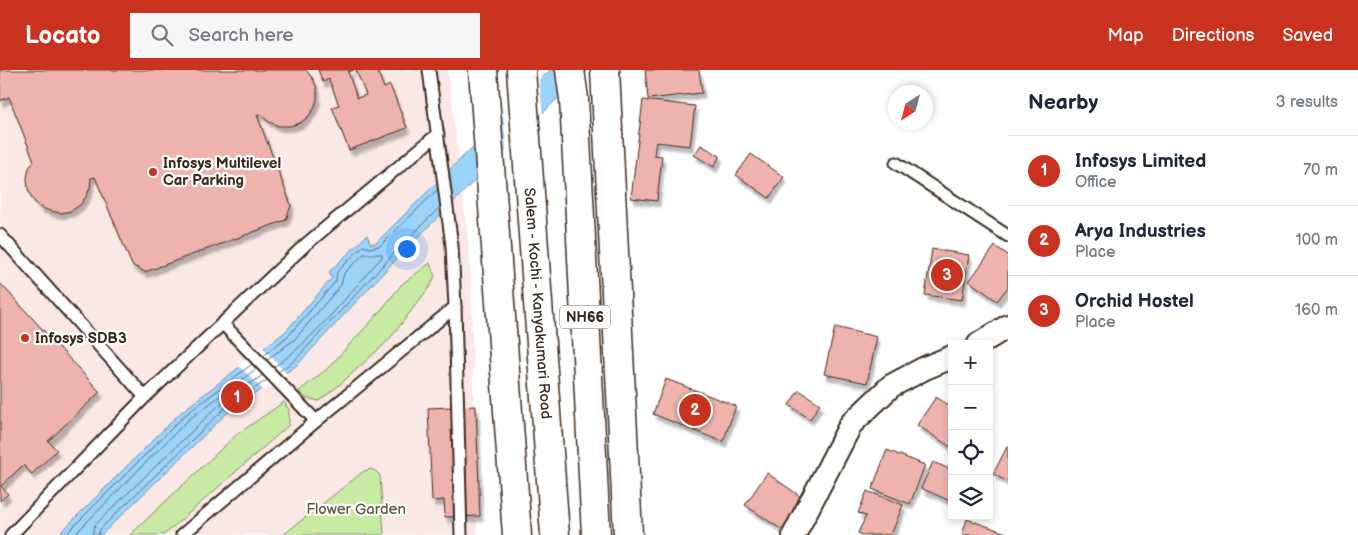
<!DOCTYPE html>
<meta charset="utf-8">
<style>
body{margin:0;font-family:"Balsamiq Sans",sans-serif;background:#f6f6f7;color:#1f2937}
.controls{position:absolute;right:15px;bottom:15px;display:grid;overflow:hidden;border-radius:0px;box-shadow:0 2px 8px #0003}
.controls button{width:45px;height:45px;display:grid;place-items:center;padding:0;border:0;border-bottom:1px solid #e0e1e3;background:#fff;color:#1f2937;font:25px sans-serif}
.compass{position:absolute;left:888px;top:15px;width:45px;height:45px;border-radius:50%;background:#fff;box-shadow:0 2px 8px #0003;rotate:216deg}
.you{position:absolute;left:406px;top:178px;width:18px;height:18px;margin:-12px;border:4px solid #fff;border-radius:50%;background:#1a73e8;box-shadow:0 0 0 8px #1a73e833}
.badge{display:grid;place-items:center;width:32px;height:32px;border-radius:50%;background:#c8321e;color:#fff;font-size:16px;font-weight:700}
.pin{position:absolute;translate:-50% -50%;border:2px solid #fff;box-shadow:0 1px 5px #0006}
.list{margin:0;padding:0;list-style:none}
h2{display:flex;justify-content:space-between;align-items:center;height:65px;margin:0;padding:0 20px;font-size:21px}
h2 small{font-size:16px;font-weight:400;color:#747a83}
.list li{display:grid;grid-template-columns:32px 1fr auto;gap:15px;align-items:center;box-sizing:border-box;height:70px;padding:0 20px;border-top:1px solid #e0e1e3}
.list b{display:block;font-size:19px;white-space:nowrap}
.list p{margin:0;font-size:16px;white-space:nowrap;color:#747a83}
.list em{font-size:16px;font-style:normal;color:#747a83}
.icon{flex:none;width:28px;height:28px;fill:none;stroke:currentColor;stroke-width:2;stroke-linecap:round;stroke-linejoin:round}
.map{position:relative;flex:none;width:1008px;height:465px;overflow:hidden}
header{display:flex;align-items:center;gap:30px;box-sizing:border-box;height:70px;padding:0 25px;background:#c8321e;color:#fff}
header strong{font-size:24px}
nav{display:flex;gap:28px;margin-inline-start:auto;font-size:18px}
.search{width:350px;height:45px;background:#f6f6f7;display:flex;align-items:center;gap:12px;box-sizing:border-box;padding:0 18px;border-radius:0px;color:#747a83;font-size:19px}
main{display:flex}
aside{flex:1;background:#fff}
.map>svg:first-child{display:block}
.built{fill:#fae8e6}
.green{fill:#c8eba4;stroke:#828a61}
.water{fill:#9bd3fa;stroke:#758fa2}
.pier{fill:#fff}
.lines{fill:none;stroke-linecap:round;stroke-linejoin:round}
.shore{stroke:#616e76;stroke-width:1}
.building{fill:#eeb3ad;stroke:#3b2a1e;filter:url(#shadow)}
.lane-casing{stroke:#3b2a1e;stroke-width:15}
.street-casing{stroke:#3b2a1e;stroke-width:26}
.secondary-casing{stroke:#3b2a1e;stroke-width:31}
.highway-casing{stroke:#3b2a1e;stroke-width:31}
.lane{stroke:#fff;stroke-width:11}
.street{stroke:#fff;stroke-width:22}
.secondary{stroke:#fff;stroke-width:28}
.highway{stroke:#fff;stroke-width:28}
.poi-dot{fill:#c8321e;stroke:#fff;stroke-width:2}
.labels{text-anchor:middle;stroke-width:4.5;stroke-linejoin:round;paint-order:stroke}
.shield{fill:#fff;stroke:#766a62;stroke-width:1}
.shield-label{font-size:14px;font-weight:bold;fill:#3b2a1e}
.poi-label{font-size:15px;font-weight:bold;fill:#3b2a1e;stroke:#fff;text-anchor:start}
.street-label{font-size:15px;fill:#3b2a1e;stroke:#fff}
.park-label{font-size:15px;fill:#5e5a40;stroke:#fff}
</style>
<header>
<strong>Locato</strong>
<div class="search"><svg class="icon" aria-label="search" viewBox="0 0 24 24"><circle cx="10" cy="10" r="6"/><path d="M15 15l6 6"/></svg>Search here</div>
<nav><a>Map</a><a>Directions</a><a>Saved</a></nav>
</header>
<main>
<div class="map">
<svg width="1008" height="465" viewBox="0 0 1008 465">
<defs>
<filter id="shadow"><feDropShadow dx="3" dy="5.5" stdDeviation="1" flood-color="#0004"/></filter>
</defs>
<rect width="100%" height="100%" fill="#fff"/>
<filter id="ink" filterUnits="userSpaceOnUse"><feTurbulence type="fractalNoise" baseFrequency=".02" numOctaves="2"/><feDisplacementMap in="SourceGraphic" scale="10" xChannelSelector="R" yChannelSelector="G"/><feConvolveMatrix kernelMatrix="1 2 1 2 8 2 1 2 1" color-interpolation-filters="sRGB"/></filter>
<g filter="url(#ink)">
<path class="built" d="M0,0H448L470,188L477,465H0Z"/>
<g class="green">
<path d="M430,193L435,206L431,215L388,271L337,317L319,331L306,328L299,321L327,299L377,245L402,214Z"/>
<path d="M284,332L289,340V355L164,465H130L236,365Z"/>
<path d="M371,399L377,402L380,406L384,465H283L364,401Z"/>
</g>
<path class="water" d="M550,0H586L400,185L297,295L227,343L101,465H58L181,342L285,262L332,208L329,202L367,165L370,173H376Z"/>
<g class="pier">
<path d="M539,8L543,46L506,81L503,44Z"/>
<path d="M262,277L288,305L264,321L238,295Z"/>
</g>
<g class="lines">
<g class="shore">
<path d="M263,286L289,265L336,211L337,202L363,176L370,178L380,176L438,119"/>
<path d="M267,290L294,270L341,215L344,203L364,184H382V187C350,222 313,271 274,297"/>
<path d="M278,302L294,291L396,181L440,137"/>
<path d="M65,465L184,346L252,294"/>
<path d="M74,465L188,350L256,299"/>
<path d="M92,465L95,455L219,335L263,305"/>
<path d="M98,465L100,459L223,340L267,310"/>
</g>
</g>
<g class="building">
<path d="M0,0H306L313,9L317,18V29L314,39L308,47L300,53L290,56H279L269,52L260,44L257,45L291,135L286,150L145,202L132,195L95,107L91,108L90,118L86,127L80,135L71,141L61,143L50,141L40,137L32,129L28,119L27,108L29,98L34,91L9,27L0,31Z"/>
<path d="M318,0H354L348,2L357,28L366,25L356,0H377L384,18L390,15L407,58L349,80L332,37L339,35L338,33L329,9L323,12Z"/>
<path d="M645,0H699L702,23L648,29Z"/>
<path d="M643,30L695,36L690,76L656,72L654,85L662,86L657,131L631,128Z"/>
<path d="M701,75L720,86L714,97L694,85Z"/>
<path d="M751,84L784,107L769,128L736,105Z"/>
<path d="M995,176L1008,185V217L997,231L969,211Z"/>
<path d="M932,179L969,185L962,230L925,225Z"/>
<path d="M0,213L100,322L48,371L57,380L32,404L23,395L1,416L8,424L0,431Z"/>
<path d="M835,257L877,267L867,313L824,304Z"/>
<path d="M666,309L736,336L723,372L653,344Z"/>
<path d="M799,320L820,334L810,349L789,335Z"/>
<path d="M936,327L952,337V378L917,355Z"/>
<path d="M476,336L480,446L445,447L444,430L432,431L428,338Z"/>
<path d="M1008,375V412L993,404Z"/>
<path d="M887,380L925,395L910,434L872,419Z"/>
<path d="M933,392L952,400V432L921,418Z"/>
<path d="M767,403L807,431L785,462L745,435Z"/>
<path d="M867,421L903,435L891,465H862L858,463L866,446L858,443Z"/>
<path d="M967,449L1006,463V465H962Z"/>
</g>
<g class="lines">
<g class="lane-casing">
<g id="lane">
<path d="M429,0L452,176L455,237L461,465"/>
<path d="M896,93L1008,166"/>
<path d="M0,165L145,327"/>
<path d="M223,254L316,351"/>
<path d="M11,465L145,327L305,175L438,64"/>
<path d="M182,465L316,351L455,237"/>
</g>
</g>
<g class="street-casing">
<g id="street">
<path d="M979,274L1008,256"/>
<path d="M794,465L851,354L891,316L925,298L952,287"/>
</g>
</g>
<g class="secondary-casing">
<g id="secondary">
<path d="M483,0L517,465"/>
<path d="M605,0L628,465"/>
</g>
</g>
<g class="highway-casing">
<g id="highway">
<path id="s1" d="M521,0L555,465"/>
<path d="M570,0L574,29L596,465"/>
</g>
</g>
<use href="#lane" class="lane"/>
<use href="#street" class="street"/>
<use href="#secondary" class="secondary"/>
<use href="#highway" class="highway"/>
</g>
</g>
<g class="poi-dot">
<circle cx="153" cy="102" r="5"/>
<circle cx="25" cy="268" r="5"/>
</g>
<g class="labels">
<rect class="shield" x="560" y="235.5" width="50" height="23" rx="4"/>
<g class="shield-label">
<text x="585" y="252">NH66</text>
</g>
<g class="poi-label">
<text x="163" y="98">Infosys Multilevel<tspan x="163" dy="17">Car Parking</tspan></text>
<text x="35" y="273">Infosys SDB3</text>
</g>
<g class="street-label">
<text dy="5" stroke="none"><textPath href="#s1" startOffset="234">Salem - Kochi - Kanyakumari Road</textPath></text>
</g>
<g class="park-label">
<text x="356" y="444">Flower Garden</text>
</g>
</g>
</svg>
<div class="controls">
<button>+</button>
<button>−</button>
<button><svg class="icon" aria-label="locate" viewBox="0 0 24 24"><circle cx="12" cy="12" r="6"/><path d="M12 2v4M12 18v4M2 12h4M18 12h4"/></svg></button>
<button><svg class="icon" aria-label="layers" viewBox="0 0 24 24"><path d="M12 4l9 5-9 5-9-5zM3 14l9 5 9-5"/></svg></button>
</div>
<svg class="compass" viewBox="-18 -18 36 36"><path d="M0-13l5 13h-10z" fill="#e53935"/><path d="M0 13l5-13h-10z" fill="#747a83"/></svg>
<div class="you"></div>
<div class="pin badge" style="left:237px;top:327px">1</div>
<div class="pin badge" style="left:695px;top:340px">2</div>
<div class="pin badge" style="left:947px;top:205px">3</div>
</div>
<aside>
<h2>Nearby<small>3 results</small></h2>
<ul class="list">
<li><span class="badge">1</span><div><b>Infosys Limited</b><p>Office</p></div><em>70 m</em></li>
<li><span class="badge">2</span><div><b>Arya Industries</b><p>Place</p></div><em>100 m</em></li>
<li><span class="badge">3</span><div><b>Orchid Hostel</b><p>Place</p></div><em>160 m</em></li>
</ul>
</aside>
</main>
